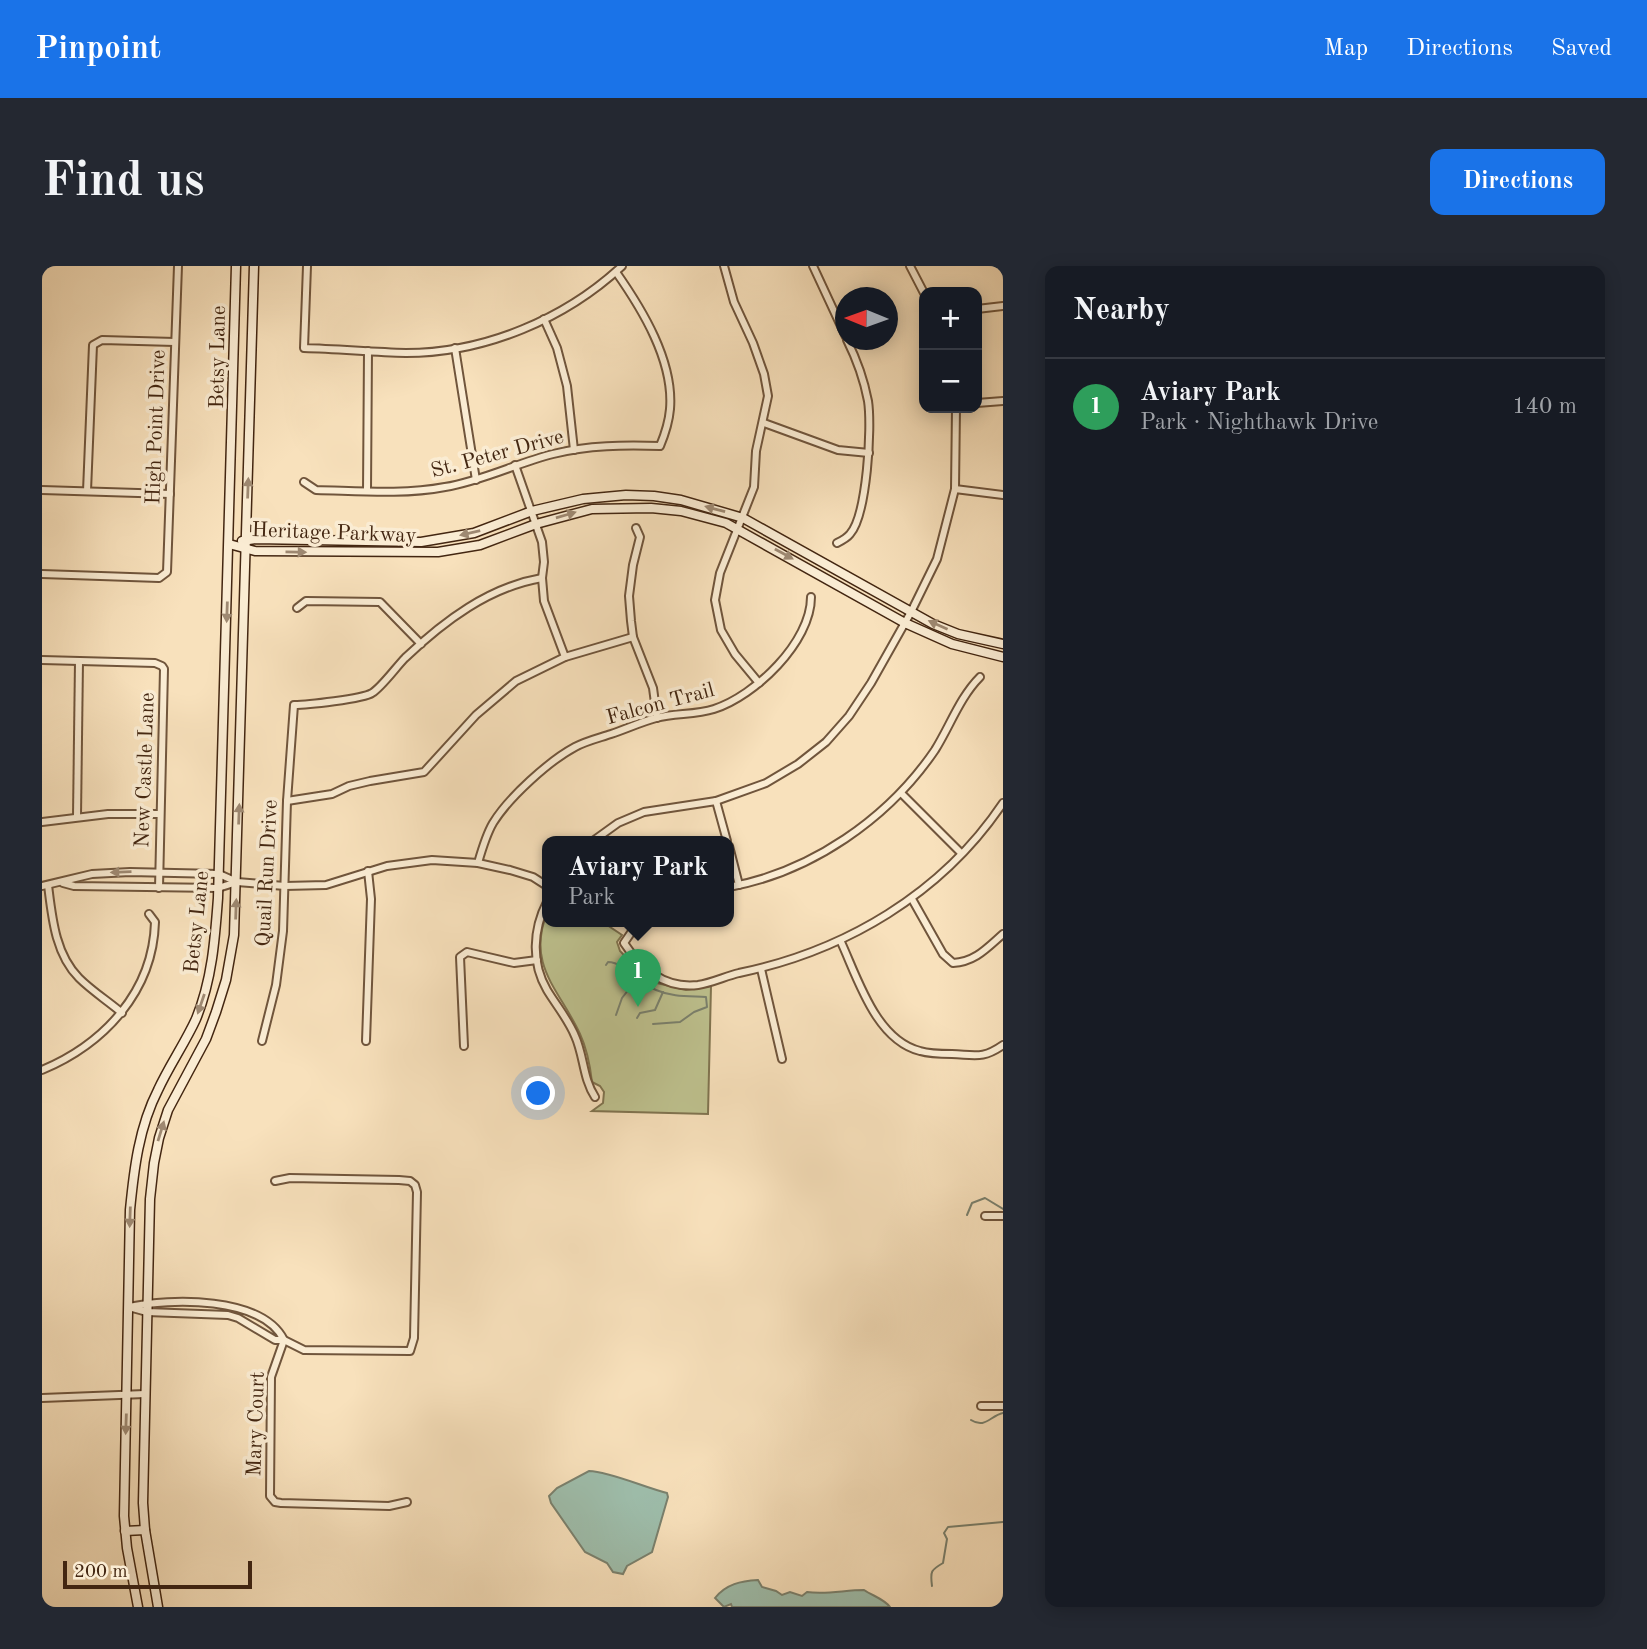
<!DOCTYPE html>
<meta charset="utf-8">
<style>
body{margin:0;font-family:"Old Standard TT",serif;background:#242831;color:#f1f3f6}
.controls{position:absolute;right:21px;top:21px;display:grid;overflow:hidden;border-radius:14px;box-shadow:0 4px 18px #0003}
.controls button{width:63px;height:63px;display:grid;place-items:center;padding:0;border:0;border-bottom:2px solid #363941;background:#171b24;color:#f1f3f6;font:35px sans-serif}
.compass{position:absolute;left:793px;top:21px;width:63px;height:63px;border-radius:50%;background:#171b24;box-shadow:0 4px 18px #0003;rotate:271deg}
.scale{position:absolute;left:21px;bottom:18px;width:189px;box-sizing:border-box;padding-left:7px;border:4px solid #432611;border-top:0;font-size:19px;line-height:24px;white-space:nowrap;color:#432611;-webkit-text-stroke:5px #faecd3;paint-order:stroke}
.you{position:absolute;left:497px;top:828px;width:24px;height:24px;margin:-18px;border:5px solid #fff;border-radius:50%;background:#1a73e8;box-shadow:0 0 0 10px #1a73e833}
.badge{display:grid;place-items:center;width:46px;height:46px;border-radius:50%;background:#1a73e8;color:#fff;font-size:23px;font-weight:700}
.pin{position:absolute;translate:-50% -58px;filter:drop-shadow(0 2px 4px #0008)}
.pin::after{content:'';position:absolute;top:37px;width:24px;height:21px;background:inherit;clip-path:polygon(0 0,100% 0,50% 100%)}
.popup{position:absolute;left:500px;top:570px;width:192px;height:91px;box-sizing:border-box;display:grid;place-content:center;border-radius:14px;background:#171b24;filter:drop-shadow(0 2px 5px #0005);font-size:23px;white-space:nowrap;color:#9ea1a6}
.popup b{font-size:26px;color:#f1f3f6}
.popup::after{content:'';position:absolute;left:50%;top:100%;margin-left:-14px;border:14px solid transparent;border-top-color:#171b24}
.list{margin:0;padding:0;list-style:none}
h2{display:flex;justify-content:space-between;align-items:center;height:91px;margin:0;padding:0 28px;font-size:30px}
h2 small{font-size:23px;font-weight:400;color:#9ea1a6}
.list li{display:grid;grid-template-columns:46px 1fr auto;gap:21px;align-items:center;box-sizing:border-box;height:98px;padding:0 28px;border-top:2px solid #363941}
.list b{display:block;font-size:26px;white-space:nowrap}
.list p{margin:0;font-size:23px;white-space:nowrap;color:#9ea1a6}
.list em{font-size:23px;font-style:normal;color:#9ea1a6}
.map{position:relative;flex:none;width:961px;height:1341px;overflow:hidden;border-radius:14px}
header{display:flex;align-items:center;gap:42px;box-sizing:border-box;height:98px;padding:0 35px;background:#1a73e8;color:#fff}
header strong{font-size:33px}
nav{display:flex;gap:38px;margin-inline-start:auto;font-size:24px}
.intro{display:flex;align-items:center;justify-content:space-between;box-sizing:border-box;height:168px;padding:0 42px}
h1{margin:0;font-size:49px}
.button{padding:18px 32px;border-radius:14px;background:#1a73e8;color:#fff;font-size:24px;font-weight:700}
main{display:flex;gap:42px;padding:0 42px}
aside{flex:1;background:#171b24;border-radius:14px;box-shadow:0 4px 18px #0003}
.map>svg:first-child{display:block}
.green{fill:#bec28f;stroke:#807450;stroke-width:2}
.water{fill:#9ebeac;stroke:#7a816e;stroke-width:2}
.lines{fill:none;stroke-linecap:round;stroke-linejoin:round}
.stream{stroke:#7a816e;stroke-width:2}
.minor-casing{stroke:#70553c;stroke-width:10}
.secondary-casing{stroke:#432611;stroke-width:11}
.minor{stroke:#faecd3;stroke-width:6}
.secondary{stroke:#faecd3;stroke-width:8}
.oneway{fill:#9e8972}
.labels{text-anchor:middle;stroke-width:7;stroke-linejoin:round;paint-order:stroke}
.street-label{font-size:21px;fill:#432611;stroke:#faecd3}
</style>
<header>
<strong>Pinpoint</strong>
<nav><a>Map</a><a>Directions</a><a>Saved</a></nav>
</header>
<div class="intro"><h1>Find us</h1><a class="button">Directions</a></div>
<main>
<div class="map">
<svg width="961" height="1341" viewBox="0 0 961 1341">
<rect width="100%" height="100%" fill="#f8e1bc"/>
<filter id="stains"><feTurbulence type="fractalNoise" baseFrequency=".00286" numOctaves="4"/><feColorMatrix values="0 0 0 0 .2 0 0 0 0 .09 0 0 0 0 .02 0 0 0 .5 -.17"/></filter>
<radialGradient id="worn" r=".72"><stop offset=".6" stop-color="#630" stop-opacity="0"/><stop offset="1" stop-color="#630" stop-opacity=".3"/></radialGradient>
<path class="green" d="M505,647V655H559L580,669L575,676L578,685L597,705L615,717L644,724L669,720L666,848L550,845L561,837L562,826L558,820L550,816C548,799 545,783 538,768C518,724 484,700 505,647Z"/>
<g class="water">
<path d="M547,1205C569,1206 601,1221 625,1227L626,1231L610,1286L585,1300L581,1308L571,1306L565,1297L543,1286L509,1237L507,1230L515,1222Z"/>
<path d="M716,1314L720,1321L734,1325L740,1329L748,1326L760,1330L765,1326C784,1329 803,1324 822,1324C831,1330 842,1333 848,1341H690L689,1338L682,1341L673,1332C684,1318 699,1315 716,1314Z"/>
</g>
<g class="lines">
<g class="stream">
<path d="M564,699L566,696C582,696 598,717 614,724C630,731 646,730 664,731L665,741L652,746L638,756L611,758"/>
<path d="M574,749L580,732L594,714"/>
<path d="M595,752L598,747L613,744L621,726"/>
<path d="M925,949L930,937L943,932L961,943"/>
<path d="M929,1154C943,1163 948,1150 961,1147"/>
<path d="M890,1320C888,1305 889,1304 901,1297L905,1273L902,1267L906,1261L961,1256"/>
</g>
<g class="minor-casing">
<g id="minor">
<path d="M265,0L262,82C296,83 330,86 364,87C443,87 523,53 580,0"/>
<path d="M682,0L692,36L711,77L722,108L726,130L714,185L712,221L678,307L673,334L679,364L693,388L717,417"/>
<path d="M771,0L804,71"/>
<path d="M868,0L882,27"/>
<path d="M935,43L961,40"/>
<path d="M502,53L515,82L525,120L532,184"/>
<path d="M413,82L434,214"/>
<path d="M935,137L961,135"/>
<path d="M722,157L796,184L827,187"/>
<path d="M473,199L500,276L502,296L500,312L502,335L523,391"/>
<path d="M262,216L274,224C317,225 361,229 403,221C440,215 475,197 511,188C547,179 582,179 618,180C623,168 627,155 628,143C632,95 600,43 574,6"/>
<path d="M913,223L961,229"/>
<path d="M0,224L128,228"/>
<path d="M45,225L51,79L60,74L133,76"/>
<path d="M325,225L326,85"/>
<path d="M594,262L598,271L591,299L587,330L589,355L591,371L611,422L615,452"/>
<path d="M795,277C799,275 805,272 808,268C825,249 830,161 826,135C822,114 814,92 805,74"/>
<path d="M0,308L117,312L125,306L136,0"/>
<path d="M255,342L264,335L338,336L379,378"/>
<path d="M0,394L113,397L120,400L122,403L117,622"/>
<path d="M859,527L919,587"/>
<path d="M245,535L290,528L307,520L328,515L382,506L434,449L474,415L523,391L591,371"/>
<path d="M674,535L685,575"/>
<path d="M35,550L37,395"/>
<path d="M0,556L66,548H118"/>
<path d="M551,575L576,557L602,546L674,535L724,517L756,498L784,476L807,450L829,417L869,346L895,293L913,223L914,142"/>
<path d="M687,580L697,619"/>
<path d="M436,597C440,583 444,569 451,557C467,531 507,495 533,481C544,475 557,472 569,468C584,463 599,456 614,452C633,447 653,449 672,443C713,430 769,376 769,331"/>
<path d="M21,617L32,620L176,622L195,616"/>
<path d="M6,619C10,651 13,688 37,712C50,725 66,735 80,747"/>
<path d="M0,620L50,608L88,606L177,608L195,616L243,620L284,619L345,600L390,594L436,597L468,604L491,611L505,620"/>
<path d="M687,621C769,606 846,553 893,484C908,460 918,431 938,411"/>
<path d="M870,633L901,688L911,697C933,696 945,682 961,668"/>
<path d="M505,636C491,663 489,697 505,724C514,739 526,753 533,770C542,790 541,813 553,831"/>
<path d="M597,655L582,677C599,703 622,723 656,719C670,717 684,710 697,707C803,685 900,628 961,537"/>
<path d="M799,676C816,713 834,774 878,785C888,788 900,788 910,788C934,789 941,793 961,779"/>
<path d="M719,703L740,793"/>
<path d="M220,775L234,719L241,665L245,535L252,439C264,439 321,433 330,427C339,422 355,400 363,392C402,355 447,321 500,312"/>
<path d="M324,775L329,633L326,605"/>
<path d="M422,780L418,691L425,686L472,697L495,694"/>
<path d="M0,804C62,778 111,726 113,656L107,648"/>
<path d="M233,915L248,912L357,914L368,915L373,919L375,926L372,1072L368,1085L262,1084L242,1074H233L196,1052L186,1049L105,1046L87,1041C128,1032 220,1030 242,1074"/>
<path d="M943,950H961"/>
<path d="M242,1074L229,1111L228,1230L233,1236L239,1237L347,1240L365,1236"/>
<path d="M0,1132L103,1128"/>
<path d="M939,1140H961"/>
</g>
</g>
<g class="secondary-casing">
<g id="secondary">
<path d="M200,275L214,273L379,276L432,267L490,245L541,233L584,229L612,230L639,234L701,252L891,358L916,368L961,378"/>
<path d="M187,278L213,285L396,286L438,279L494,258L550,243L609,242L639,245L684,257L863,357L910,378L961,391"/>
<path d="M83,1265L103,1264"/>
<path d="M96,1341L85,1282L82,1250L88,944C92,903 97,861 116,824C127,800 143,777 154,753C170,714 173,673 176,632L194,0"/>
<path d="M116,1341L103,1264L101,1237L108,933L112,897L117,872L126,844L164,773L174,746L184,714L192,669L212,0"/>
</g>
</g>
<use href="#minor" class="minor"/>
<use href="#secondary" class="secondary"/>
</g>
<defs><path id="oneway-solid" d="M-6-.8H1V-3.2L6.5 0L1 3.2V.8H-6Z" transform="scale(1.75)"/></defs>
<g class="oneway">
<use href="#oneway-solid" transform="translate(206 222) rotate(-88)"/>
<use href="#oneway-solid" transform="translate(673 243) rotate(-165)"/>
<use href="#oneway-solid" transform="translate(524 249) rotate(-16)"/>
<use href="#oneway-solid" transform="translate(428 267) rotate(167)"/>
<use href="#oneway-solid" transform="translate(254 286) rotate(1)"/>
<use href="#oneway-solid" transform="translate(742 288) rotate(29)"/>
<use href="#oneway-solid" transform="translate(185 346) rotate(92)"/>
<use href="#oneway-solid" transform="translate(896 359) rotate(-156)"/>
<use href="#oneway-solid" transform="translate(197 548) rotate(-88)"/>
<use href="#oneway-solid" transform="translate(79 606) rotate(178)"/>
<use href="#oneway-solid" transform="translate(194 643) rotate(-88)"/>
<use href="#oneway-solid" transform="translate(159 738) rotate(109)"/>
<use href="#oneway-solid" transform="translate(119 865) rotate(-73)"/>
<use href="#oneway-solid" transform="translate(88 951) rotate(92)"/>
<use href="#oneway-solid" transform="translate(84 1158) rotate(92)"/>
</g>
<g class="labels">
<g class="street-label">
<text transform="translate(175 91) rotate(-89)" y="7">Betsy Lane</text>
<text transform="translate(113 161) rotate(-88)" y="7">High Point Drive</text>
<text transform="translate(455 187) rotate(-15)" y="7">St. Peter Drive</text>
<text transform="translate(292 266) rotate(2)" y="7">Heritage Parkway</text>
<text transform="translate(618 437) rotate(-15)" y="7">Falcon Trail</text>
<text transform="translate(102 504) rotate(-88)" y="7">New Castle Lane</text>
<text transform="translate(224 607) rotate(-87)" y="7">Quail Run Drive</text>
<text transform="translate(154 656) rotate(-84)" y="7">Betsy Lane</text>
<text transform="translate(213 1158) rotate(-88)" y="7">Mary Court</text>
</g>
</g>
<rect width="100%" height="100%" filter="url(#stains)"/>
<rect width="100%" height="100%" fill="url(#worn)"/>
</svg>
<div class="controls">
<button>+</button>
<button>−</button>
</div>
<svg class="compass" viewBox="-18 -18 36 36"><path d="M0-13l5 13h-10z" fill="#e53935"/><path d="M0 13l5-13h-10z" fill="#9ea1a6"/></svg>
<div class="scale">200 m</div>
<div class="you"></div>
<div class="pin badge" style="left:596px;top:741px;background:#2e9e5b">1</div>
<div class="popup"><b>Aviary Park</b>Park</div>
</div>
<aside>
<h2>Nearby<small></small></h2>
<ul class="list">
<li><span class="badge" style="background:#2e9e5b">1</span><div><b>Aviary Park</b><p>Park · Nighthawk Drive</p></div><em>140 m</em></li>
</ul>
</aside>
</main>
